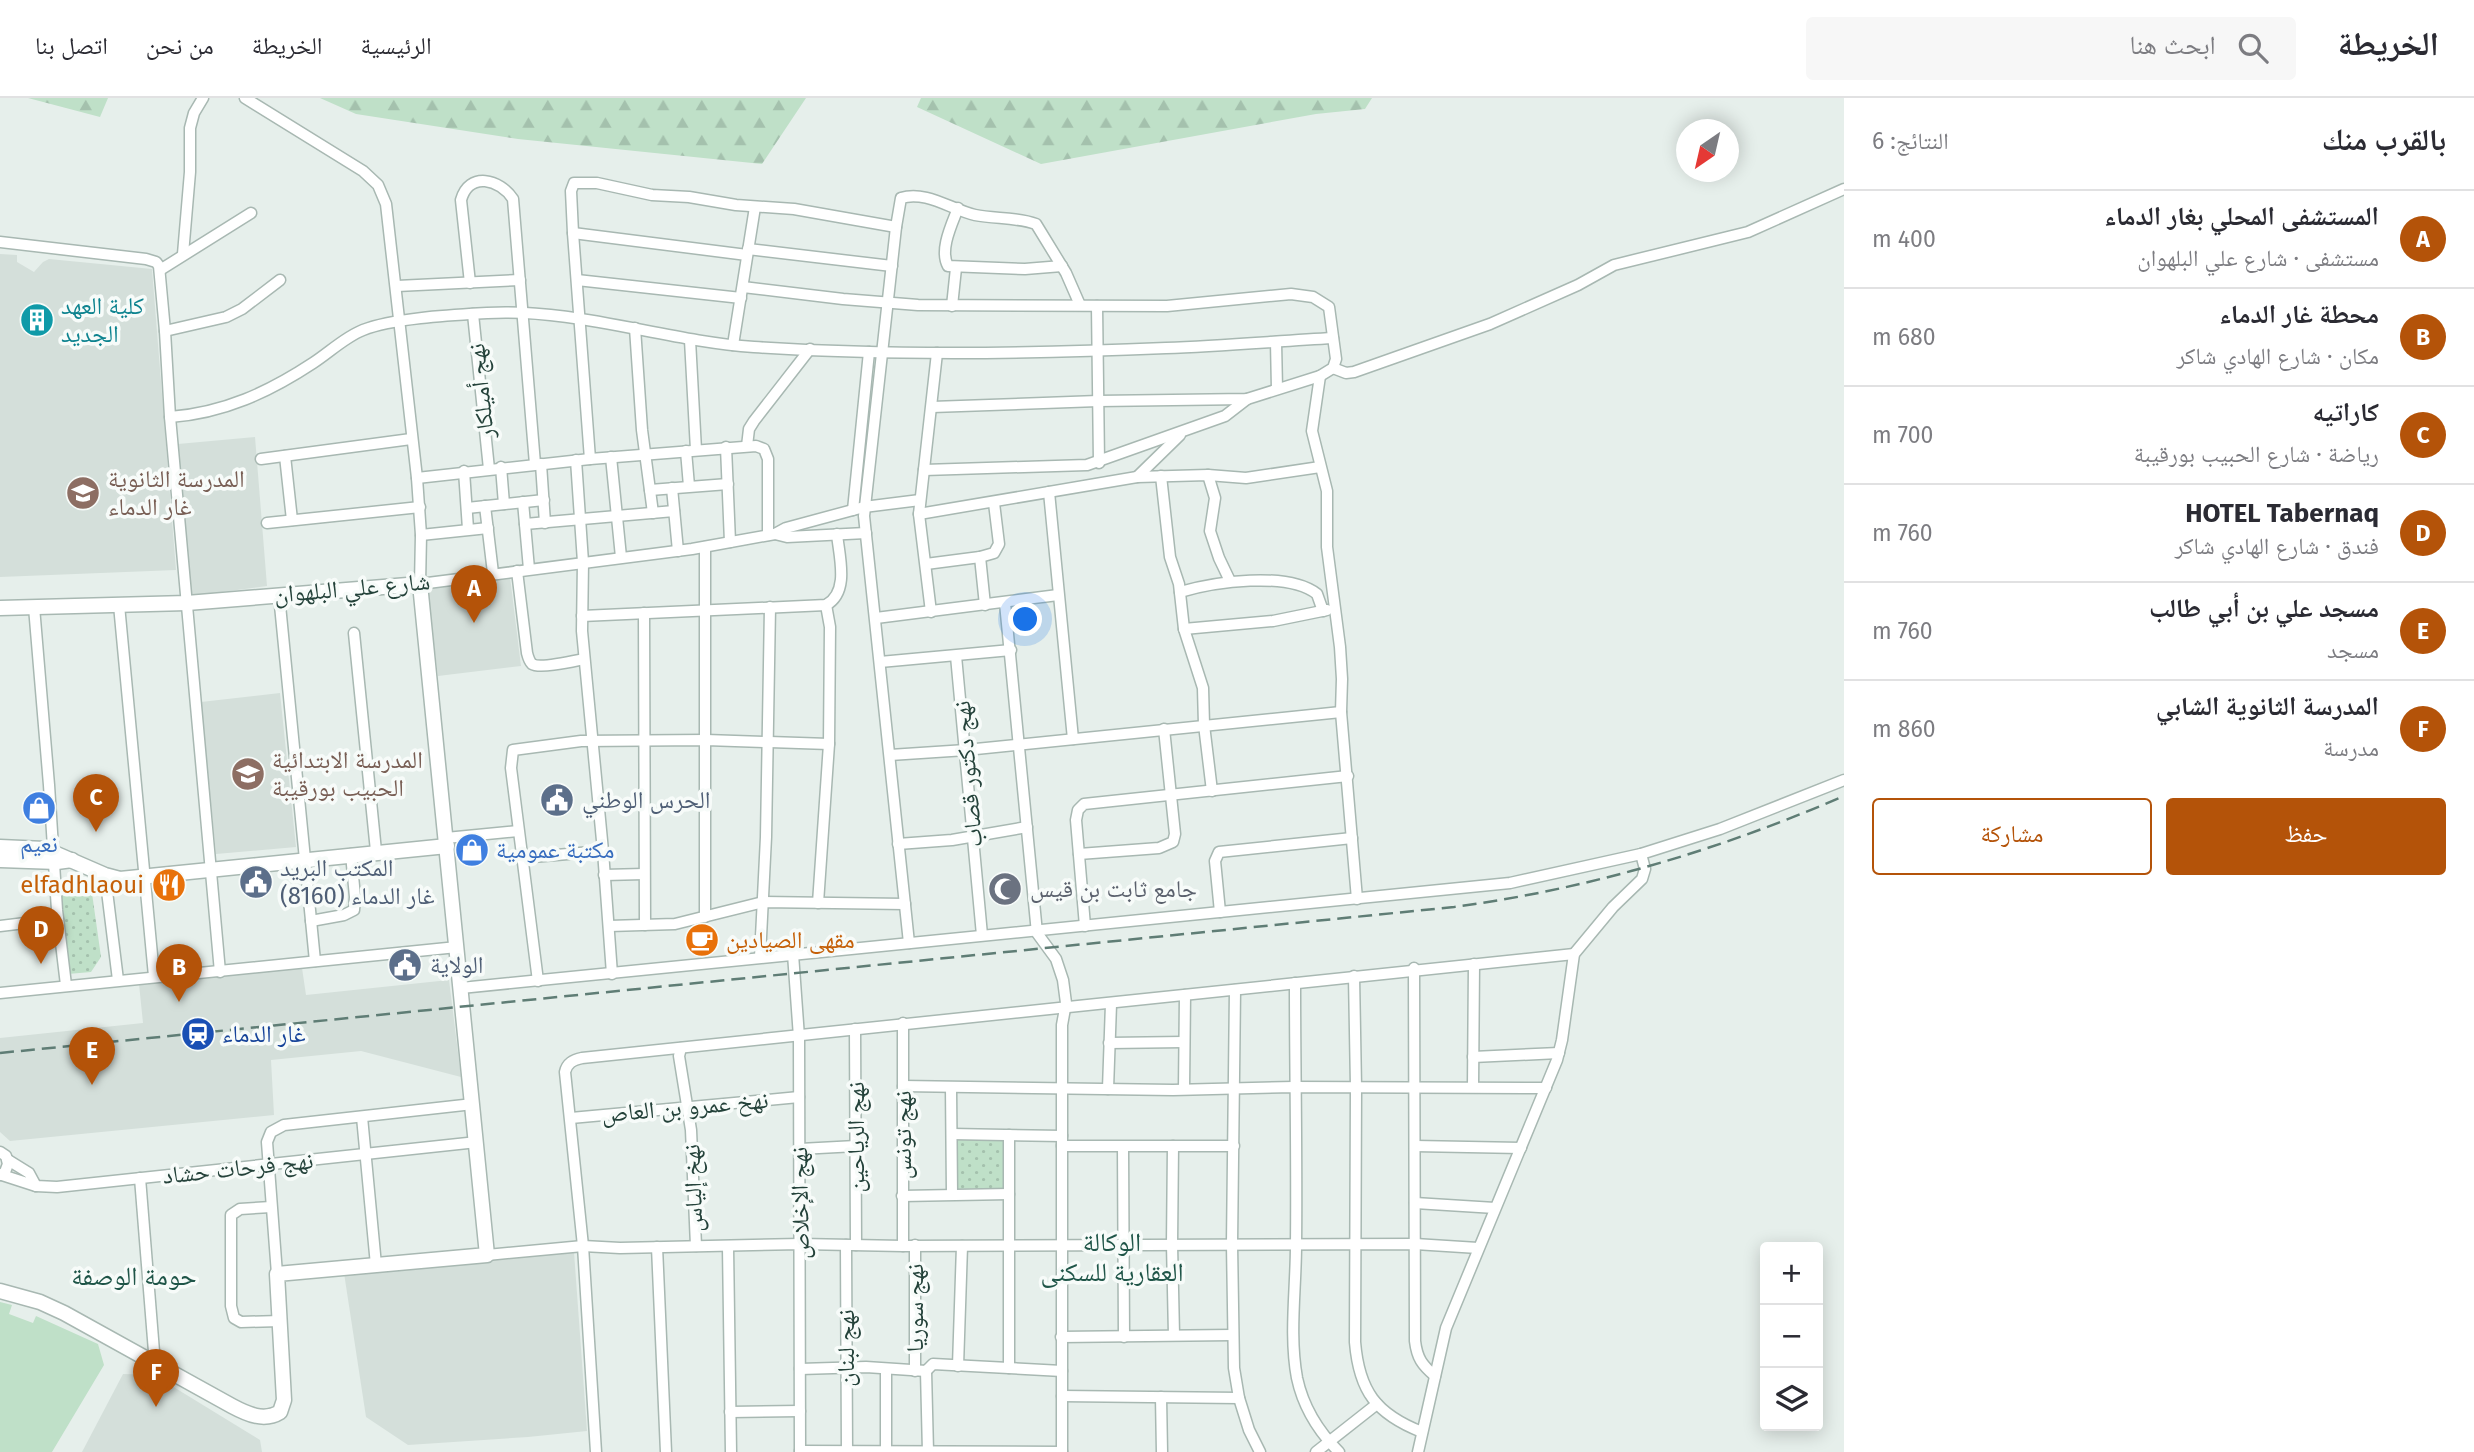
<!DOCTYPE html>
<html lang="ar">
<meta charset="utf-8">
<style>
body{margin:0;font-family:"Fira Sans","Noto Naskh Arabic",sans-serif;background:#f7f7f7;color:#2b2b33;direction:rtl}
.controls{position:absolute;right:21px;bottom:21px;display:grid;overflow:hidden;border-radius:7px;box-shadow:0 4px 18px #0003}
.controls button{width:63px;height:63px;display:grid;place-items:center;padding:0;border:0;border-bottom:2px solid #e1e1e2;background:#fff;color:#2b2b33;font:35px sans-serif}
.compass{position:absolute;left:1676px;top:21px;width:63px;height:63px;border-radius:50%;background:#fff;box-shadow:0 4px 18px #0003;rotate:214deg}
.you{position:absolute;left:1026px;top:522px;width:24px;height:24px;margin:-18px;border:5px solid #fff;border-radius:50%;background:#1a73e8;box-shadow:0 0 0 10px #1a73e833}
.badge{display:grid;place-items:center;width:46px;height:46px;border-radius:50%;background:#b45309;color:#fff;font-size:23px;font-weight:700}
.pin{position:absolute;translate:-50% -58px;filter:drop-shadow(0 2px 4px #0008)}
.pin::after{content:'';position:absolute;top:37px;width:24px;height:21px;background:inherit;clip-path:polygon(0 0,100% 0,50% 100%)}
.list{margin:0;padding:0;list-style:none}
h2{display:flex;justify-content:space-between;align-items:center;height:91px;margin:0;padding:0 28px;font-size:30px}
h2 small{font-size:23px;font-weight:400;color:#7c7c81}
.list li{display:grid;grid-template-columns:46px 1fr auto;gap:21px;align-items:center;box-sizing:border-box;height:98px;padding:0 28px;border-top:2px solid #e1e1e2}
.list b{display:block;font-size:26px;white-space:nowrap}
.list p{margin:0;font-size:23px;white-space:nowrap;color:#7c7c81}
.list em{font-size:23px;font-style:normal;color:#7c7c81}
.actions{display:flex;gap:14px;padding:21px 28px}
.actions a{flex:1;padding:16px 0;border:2px solid #b45309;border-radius:7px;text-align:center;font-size:24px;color:#b45309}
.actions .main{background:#b45309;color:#fff}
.icon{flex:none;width:38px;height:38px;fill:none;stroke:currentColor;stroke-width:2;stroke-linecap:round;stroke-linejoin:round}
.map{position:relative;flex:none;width:1844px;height:1354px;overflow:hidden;direction:ltr}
header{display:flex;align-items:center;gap:42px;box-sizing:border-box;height:98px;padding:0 35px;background:#fff;border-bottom:2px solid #e1e1e2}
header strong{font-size:33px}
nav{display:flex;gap:38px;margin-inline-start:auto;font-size:24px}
.search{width:490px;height:63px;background:#f7f7f7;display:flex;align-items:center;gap:18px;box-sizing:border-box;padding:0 24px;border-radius:7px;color:#7c7c81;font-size:26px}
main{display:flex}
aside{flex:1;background:#fff}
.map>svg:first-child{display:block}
.built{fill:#d4dfda}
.grass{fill:url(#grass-dots)}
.forest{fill:url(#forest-firs)}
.pitch{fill:#bfe0c8}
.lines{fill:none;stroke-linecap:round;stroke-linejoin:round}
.minor-casing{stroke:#a8b8b2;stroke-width:13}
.tertiary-casing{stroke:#a8b8b2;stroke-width:17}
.minor{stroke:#fff;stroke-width:10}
.tertiary{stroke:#fff;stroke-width:14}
.rail{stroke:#5f7d75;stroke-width:2.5;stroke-dasharray:14 7;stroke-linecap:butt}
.labels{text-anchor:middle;stroke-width:7;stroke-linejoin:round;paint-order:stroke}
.culture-label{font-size:24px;fill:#0d838f;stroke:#f7fbf9;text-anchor:start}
.street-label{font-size:24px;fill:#24423a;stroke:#f7fbf9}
.education-label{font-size:24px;fill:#785e54;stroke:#f7fbf9;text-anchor:start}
.service-label{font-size:24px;fill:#4e5e75;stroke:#f7fbf9;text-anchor:start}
.shop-label{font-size:24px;fill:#366cbe;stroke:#f7fbf9}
.food-label{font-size:24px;fill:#c56008;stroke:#f7fbf9;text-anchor:end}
.worship-label{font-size:24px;fill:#5b616d;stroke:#f7fbf9;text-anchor:start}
.transit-label{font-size:24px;fill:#164399;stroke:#f7fbf9;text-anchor:start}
.neighbourhood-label{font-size:26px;fill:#1f5548;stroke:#f7fbf9}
</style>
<header>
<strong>الخريطة</strong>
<div class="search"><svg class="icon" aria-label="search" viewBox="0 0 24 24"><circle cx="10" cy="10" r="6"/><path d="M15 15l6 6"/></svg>ابحث هنا</div>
<nav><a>الرئيسية</a><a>الخريطة</a><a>من نحن</a><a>اتصل بنا</a></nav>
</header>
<main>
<aside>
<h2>بالقرب منك<small>النتائج: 6</small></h2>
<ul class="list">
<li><span class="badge">A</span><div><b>المستشفى المحلي بغار الدماء</b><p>مستشفى · شارع علي البلهوان</p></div><em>400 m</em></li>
<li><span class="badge">B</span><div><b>محطة غار الدماء</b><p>مكان · شارع الهادي شاكر</p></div><em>680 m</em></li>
<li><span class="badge">C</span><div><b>كاراتيه</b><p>رياضة · شارع الحبيب بورقيبة</p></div><em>700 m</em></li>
<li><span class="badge">D</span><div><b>HOTEL Tabernaq</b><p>فندق · شارع الهادي شاكر</p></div><em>760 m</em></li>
<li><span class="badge">E</span><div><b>مسجد علي بن أبي طالب</b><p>مسجد</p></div><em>760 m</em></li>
<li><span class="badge">F</span><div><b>المدرسة الثانوية الشابي</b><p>مدرسة</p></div><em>860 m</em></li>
</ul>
<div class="actions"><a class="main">حفظ</a><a>مشاركة</a></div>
</aside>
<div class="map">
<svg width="1844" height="1354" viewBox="0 0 1844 1354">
<defs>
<pattern id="grass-dots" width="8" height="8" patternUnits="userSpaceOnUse" patternTransform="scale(1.75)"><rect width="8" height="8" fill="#bfe0c8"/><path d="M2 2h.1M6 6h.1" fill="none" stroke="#a4c1ad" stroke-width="1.8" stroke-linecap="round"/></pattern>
<pattern id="forest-firs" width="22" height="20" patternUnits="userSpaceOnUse" patternTransform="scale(1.75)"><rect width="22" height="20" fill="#bfe0c8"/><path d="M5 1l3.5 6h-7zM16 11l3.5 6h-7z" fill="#a4c1ad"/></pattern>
</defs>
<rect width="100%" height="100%" fill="#e6efeb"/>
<g class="built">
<path d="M0,156L17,157V164L34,174L43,164L49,161L152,171L176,472L0,479Z"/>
<path d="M255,339L267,488L191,498L178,346Z"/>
<path d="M510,479L521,568L438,578L426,482Z"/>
<path d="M280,595L296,749L216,756L201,604Z"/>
<path d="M302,870L306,897L449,882L461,979L361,953L271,962L274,1017L10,1043L0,1034V940L143,925L139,886Z"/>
<path d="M574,1154L587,1333L528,1339L408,1347L366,1319L344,1175Z"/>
<path d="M123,1276L154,1277L260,1342L262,1354H82Z"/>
</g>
<g class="grass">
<path d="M82,778L90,781L101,859L91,874L68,876L61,786L66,780Z"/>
<path d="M956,1041H1005V1090L956,1091Z"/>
</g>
<g class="forest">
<path d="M28,0H108L100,19Z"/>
<path d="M320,0H806L762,66L518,41L356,16Z"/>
<path d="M921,0H1372L1365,11L1316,16L1041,66L917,9Z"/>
</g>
<path class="pitch" d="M0,1204L12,1207L9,1216L33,1225L36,1218L98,1246L104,1267L52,1354H0Z"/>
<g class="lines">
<g class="minor-casing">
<g id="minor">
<path d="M245,0L363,73L378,87L386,106L417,380L421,437L420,486L692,451L775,436L786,430L864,409L920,402"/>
<path d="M958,110C952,126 939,152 948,168L1025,171L1062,168"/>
<path d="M573,135L747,157"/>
<path d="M0,144L146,161L156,164L159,168L165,233L170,319L220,874"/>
<path d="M748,151L892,168"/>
<path d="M183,156L190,74V30L194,15L203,0"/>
<path d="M160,172L251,115"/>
<path d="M577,182L741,200"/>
<path d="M470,185L461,102C469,73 500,81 513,101L535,366"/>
<path d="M397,188L520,182"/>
<path d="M743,189L843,201L918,207L1167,208L1291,196L1313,199L1329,209L1336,261L1333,270L1320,278L1247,301L1098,303L932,309"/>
<path d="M952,208L956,170"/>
<path d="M1097,208L1099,365"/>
<path d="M473,216L489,371"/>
<path d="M635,230L642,332L653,415"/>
<path d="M165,233L226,219L242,211L280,182"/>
<path d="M690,242L696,352"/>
<path d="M1276,244L1277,291"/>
<path d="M733,247L755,109"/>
<path d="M1333,270L1346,275L1354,274L1490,226L1578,187L1614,167L1748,134L1844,91"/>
<path d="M1320,278L1312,333L1327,393V449L1340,549L1342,581L1341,614L1357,801"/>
<path d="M170,319C224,315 269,294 313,265C330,254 345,239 363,232C393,220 453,217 487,215C578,210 664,243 754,249C891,258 1029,256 1166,250C1222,248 1278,243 1333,240"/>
<path d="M747,348L749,331L754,323L810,251"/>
<path d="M726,349L730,444"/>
<path d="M686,353L689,388"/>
<path d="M285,358L292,422"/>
<path d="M611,359L621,459"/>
<path d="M261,361L411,341"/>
<path d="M590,361L573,135L571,93L574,85H597L652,97L689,99L736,107L794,111L896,129"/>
<path d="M576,362L583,464L582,533L603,753L612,876"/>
<path d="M541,366L545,425"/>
<path d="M501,369L504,406"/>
<path d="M924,372L1087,367L1225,318L1247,301"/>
<path d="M464,373L468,431"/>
<path d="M1208,377L1215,400L1210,433L1219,460L1230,483"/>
<path d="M1161,378L1170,459L1179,486L1184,531L1203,590L1204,627L1212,693"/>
<path d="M1137,379L1180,337"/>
<path d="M417,380L590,361L756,348L764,351L768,361V437"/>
<path d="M672,390L678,453"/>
<path d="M650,392L728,386"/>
<path d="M1049,394L1073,641"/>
<path d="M523,404L529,471"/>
<path d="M485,408L493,475"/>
<path d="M467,410L544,402"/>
<path d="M853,412L869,254"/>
<path d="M919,416L1137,379L1208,377L1246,380L1320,369"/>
<path d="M267,425L420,409"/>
<path d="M525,426L674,413"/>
<path d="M775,436L787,439L866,435"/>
<path d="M421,437L488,430"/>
<path d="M980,459L985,507"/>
<path d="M926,466L980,459L994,455L999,446L994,405"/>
<path d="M517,473L527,555C528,559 529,563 532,566C540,571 574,563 584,561"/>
<path d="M1180,494C1214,484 1287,473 1317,496L1323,513"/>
<path d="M279,497L315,863"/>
<path d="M1005,505L1037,835L1056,861L1063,882L1066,905L1062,927V1354"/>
<path d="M119,507L154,878"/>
<path d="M34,509L49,687L57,812L66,887"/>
<path d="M931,514L919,416L937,255"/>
<path d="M644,515L645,827"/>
<path d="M582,518L826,507C850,494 839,458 837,436"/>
<path d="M876,520L1058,497"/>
<path d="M1184,531L1273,523L1327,512"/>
<path d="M354,535L376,753"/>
<path d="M956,558L982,837"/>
<path d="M880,564L1011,552"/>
<path d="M890,657L966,652L1341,614"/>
<path d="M446,740L518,733"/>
<path d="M898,746L952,742L1027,729"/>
<path d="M1079,756L1159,750L1173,744L1175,736L1164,631"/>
<path d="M521,760L603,753"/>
<path d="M105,777L118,882"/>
<path d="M604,777L644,776"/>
<path d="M818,805L829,646L830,529L826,507"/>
<path d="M1220,814L1215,763L1219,754L1352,740"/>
<path d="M705,819V449"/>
<path d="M311,823L344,817L354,812L355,799L351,756"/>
<path d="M0,828L58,821"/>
<path d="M609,828L675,826L763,804L905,806"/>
<path d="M1085,828L1076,722L1078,712L1084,706L1348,678"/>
<path d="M909,845L864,418L896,129L901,100C926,92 952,112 975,117C995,121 1017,119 1036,126L1066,175L1080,207"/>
<path d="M793,856L799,939L800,1354"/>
<path d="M760,859L766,739L770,509"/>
<path d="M1414,870L1415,1243C1417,1260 1422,1267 1435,1278"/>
<path d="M1354,878L1356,989L1355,1244C1359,1293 1376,1316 1422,1334"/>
<path d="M538,883L511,670L513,652L581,643L706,642L829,646"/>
<path d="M1295,885C1295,973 1297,1060 1296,1147C1296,1191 1289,1237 1297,1280C1303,1308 1319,1334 1339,1354"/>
<path d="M461,890L1510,785L1641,756L1720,731L1844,682"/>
<path d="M1235,892L1232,1146L1234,1270L1239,1300L1249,1332L1260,1354"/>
<path d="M0,895L457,849"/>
<path d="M903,925V1148"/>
<path d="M855,931L856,1147"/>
<path d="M1109,945L1184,944"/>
<path d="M681,950L679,958L691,1032L696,1148"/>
<path d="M1473,959L1559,955"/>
<path d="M903,988L1173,992L1294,989L1546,990"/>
<path d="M1473,989L1474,866"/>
<path d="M951,990L952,1096"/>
<path d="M1108,991L1111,906"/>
<path d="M1184,991L1185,897"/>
<path d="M362,1019L376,1167"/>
<path d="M571,1020L799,999"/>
<path d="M952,1036L1062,1038"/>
<path d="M1062,1048H1234"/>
<path d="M1173,1048L1172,1146L1174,1237"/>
<path d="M1415,1048L1521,1050"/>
<path d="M1123,1049L1124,1239"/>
<path d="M800,1051L856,1048"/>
<path d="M0,1054L6,1058L8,1066L5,1074L0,1077"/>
<path d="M8,1062L29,1075L36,1088"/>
<path d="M2,1077L36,1088L57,1089L477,1044"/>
<path d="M140,1080L155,1266"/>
<path d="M902,1098L1009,1096"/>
<path d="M1415,1105L1495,1110"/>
<path d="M271,1109L240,1111L231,1117V1208L234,1220L241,1224L280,1223"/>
<path d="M846,1147L847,1354"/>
<path d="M657,1149L666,1354"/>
<path d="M728,1149L731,1354"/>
<path d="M487,1157L583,1148L620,1150L801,1146L903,1148L1415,1146L1478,1150"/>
<path d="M277,1176L267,1044L271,1034L284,1027L473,1006"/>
<path d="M1061,1239L1232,1237"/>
<path d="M958,1268L962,1148"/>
<path d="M1009,1270V1037"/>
<path d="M800,1271L866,1269L926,1273L933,1266L1062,1273"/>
<path d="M915,1273V1147"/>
<path d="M926,1273L928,1354"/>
<path d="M1062,1298L1239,1300"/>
<path d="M1161,1299L1162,1354"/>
<path d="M730,1314L800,1313"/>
<path d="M800,1353L1062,1354"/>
<path d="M596,1354L583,1148L565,974C567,965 573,962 582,960C913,928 1243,888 1574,856"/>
<path d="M886,1354V1271"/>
<path d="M1316,1354L1377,1306"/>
<path d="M1418,1354L1446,1230L1557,962L1562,942L1574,856L1613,809L1642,781L1645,771L1641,756"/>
</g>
</g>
<g class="tertiary-casing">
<g id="tertiary">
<path d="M0,510L187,505L420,486L487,1157L277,1176L284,1302L280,1314C264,1324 247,1316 232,1308L64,1215L40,1204L0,1193"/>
<path d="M0,749L45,751L105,777L120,781L447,748"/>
<path d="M0,762L57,764L72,762"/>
</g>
</g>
<use href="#minor" class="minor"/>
<use href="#tertiary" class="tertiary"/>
<path class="rail" d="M0,955L1454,809C1589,791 1719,752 1844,698"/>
</g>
<defs>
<g id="building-disc" transform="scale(1.75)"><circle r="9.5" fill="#0f9aa8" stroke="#f7fbf9"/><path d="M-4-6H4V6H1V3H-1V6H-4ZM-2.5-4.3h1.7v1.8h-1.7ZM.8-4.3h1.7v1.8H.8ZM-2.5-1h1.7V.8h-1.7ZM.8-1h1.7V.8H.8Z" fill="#fff"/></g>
<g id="school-disc" transform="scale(1.75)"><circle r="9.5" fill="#8d6e63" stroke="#f7fbf9"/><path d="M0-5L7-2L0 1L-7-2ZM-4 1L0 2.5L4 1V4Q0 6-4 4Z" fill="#fff"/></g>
<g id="civic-disc" transform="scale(1.75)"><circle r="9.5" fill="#5c6f8a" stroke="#f7fbf9"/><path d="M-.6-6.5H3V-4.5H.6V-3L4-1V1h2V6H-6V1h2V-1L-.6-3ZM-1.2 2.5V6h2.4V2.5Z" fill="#fff"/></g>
<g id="shop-disc" transform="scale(1.75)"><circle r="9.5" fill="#3f7fe0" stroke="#f7fbf9"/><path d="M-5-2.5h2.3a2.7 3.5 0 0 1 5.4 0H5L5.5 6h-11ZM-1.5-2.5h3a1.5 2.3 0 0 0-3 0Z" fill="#fff"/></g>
<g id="restaurant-disc" transform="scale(1.75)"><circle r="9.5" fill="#e8710a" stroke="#f7fbf9"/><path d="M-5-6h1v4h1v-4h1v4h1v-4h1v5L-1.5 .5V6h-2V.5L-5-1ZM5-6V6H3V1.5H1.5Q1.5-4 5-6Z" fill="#fff"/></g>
<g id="mosque-disc" transform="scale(1.75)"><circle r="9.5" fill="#6b7280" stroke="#f7fbf9"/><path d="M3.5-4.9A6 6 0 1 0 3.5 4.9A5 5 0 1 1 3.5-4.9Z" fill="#fff"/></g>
<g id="cafe-disc" transform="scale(1.75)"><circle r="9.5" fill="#e8710a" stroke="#f7fbf9"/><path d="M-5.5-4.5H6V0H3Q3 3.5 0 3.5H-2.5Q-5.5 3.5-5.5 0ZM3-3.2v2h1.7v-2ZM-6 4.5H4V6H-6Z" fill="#fff"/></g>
<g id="station-disc" transform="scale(1.75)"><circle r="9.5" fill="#1a4fb4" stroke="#f7fbf9"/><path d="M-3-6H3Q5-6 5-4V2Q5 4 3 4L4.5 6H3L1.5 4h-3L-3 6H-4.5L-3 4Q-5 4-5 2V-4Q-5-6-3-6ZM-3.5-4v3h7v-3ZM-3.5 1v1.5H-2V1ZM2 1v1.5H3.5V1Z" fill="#fff"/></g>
</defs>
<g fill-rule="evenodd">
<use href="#building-disc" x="37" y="222"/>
<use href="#school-disc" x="83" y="395"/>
<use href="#school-disc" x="248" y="676"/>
<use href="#civic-disc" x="557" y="702"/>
<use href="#shop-disc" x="39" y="710"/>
<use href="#shop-disc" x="472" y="752"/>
<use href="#civic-disc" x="256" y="784"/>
<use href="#restaurant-disc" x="169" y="787"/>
<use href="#mosque-disc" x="1005" y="791"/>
<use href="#cafe-disc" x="702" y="842"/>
<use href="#civic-disc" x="405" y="867"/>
<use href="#station-disc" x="198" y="936"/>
</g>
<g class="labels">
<g class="culture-label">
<text x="61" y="216">كلية العهد<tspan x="61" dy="28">الجديد</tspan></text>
</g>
<g class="street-label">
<text transform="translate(481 293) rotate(-96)" y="8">نهج أميلكار</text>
<text transform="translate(352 490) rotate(-5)" y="8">شارع علي البلهوان</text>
<text transform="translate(968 676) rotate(-95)" y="8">نهج دكتور قصاب</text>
<text transform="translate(685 1009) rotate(-5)" y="8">نهخ عمرو بن العاص</text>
<text transform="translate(903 1037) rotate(-90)" y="8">نهج تونس</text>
<text transform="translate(856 1039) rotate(-90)" y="8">نهج الرياحين</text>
<text transform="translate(238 1070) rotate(-6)" y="8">نهج فرحات حشاد</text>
<text transform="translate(693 1090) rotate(-92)" y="8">نهخ إلياس</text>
<text transform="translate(800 1105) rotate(-91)" y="8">نهج الإخلاص</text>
<text transform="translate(915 1210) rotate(-90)" y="8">نهج سوريا</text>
<text transform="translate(846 1250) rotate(-90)" y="8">نهج لبنان</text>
</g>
<g class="education-label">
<text x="108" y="389">المدرسة الثانوية<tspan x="108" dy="28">غار الدماء</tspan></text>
<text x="272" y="670">المدرسة الابتدائية<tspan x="272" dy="28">الحبيب بورقيبة</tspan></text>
</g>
<g class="service-label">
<text x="582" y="710">الحرس الوطني</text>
<text x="280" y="778">المكتب البريد<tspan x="280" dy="28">غار الدماء (8160)</tspan></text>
<text x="430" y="875">الولاية</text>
</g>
<g class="shop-label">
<text x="39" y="754">نعيم</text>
<text x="496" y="760" text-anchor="start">مكتبة عمومية</text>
</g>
<g class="food-label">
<text x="144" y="795">elfadhlaoui</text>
<text x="726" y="850" text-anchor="start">مقهى الصيادين</text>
</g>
<g class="worship-label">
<text x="1030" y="799">جامع ثابت بن قیس</text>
</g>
<g class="transit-label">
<text x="222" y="944">غار الدماء</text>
</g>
<g class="neighbourhood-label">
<text x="1112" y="1153">الوكالة<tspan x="1112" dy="30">العقارية للسكنى</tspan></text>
<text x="134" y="1187">حومة الوصفة</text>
</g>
</g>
</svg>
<div class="controls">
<button>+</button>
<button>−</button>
<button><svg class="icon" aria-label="layers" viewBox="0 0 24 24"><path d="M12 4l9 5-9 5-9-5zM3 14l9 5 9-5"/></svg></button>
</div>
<svg class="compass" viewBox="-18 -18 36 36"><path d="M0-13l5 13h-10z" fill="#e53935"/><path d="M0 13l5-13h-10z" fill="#7c7c81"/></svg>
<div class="you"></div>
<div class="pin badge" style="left:474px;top:525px">A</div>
<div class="pin badge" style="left:179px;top:904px">B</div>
<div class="pin badge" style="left:96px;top:734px">C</div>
<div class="pin badge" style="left:41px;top:866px">D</div>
<div class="pin badge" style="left:92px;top:987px">E</div>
<div class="pin badge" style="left:156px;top:1309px">F</div>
</div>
</main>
